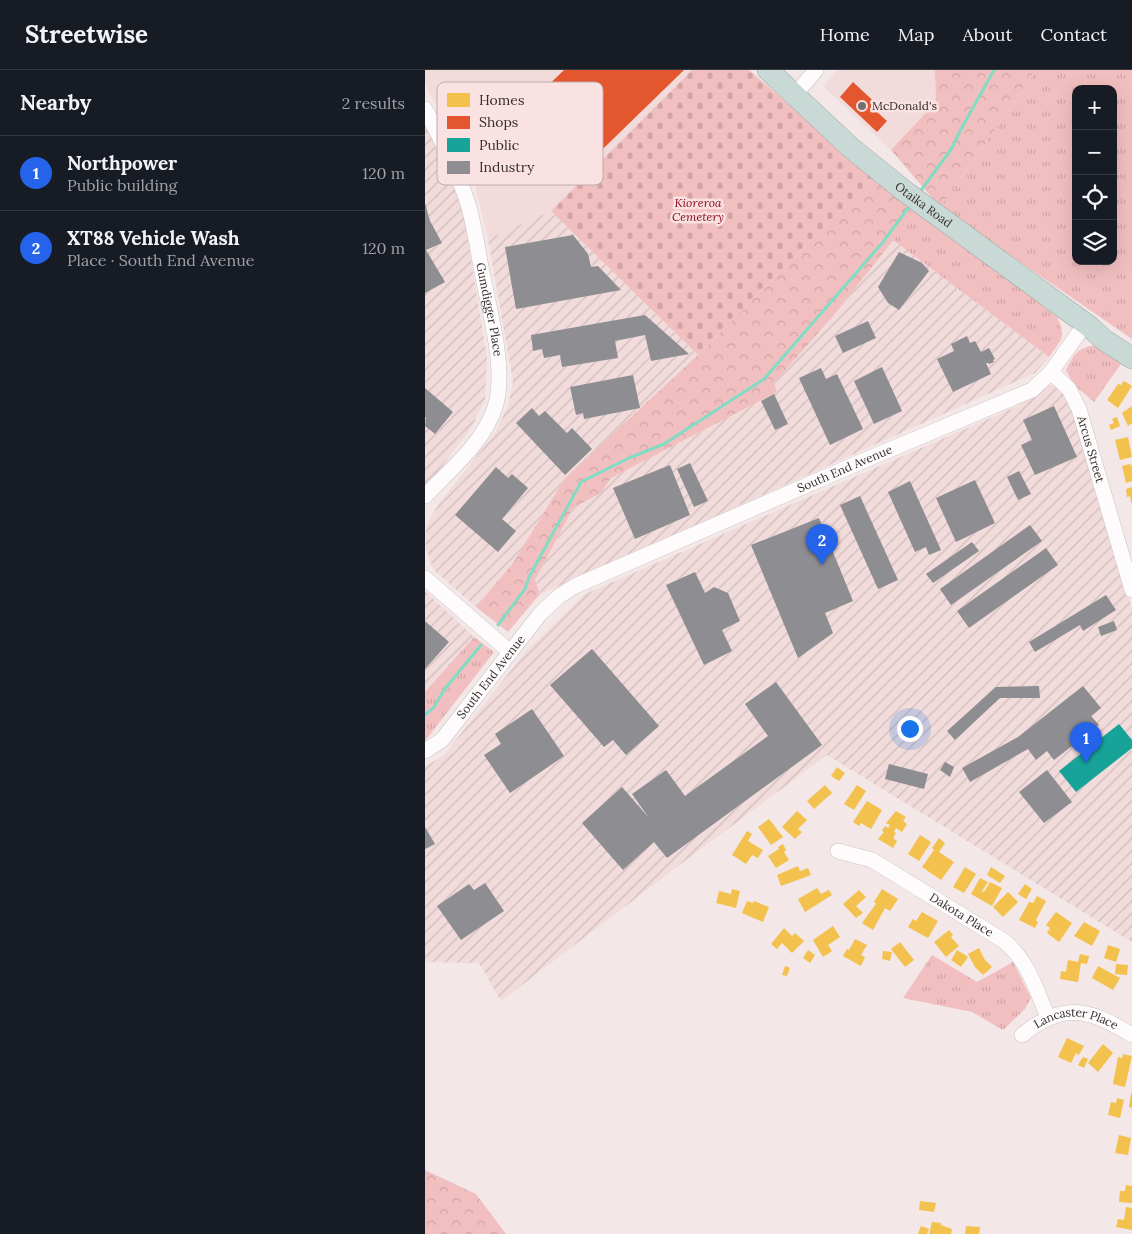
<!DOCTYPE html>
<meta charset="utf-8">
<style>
body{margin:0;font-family:Lora,serif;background:#20242c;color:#f1f3f6}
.controls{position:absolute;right:15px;top:15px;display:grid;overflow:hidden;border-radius:10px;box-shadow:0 5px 20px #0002}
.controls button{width:45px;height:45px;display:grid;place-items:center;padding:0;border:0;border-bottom:1px solid #363941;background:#171b24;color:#f1f3f6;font:25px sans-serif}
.you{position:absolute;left:484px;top:658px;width:18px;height:18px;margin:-12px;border:4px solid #fff;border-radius:50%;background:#1a73e8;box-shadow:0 0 0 8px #1a73e833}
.badge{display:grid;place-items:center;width:32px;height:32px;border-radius:50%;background:#2563eb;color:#fff;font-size:16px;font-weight:700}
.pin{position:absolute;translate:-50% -41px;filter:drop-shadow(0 1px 2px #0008)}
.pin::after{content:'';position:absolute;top:26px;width:18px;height:15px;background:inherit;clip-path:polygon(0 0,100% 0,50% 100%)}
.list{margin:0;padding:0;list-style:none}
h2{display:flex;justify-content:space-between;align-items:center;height:65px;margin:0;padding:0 20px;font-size:21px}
h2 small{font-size:16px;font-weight:400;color:#9ea1a6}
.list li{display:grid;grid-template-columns:32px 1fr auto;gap:15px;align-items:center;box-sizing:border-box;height:75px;padding:0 20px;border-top:1px solid #363941}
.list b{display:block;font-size:19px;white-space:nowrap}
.list p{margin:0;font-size:16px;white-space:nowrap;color:#9ea1a6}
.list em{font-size:16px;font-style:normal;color:#9ea1a6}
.icon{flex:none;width:28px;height:28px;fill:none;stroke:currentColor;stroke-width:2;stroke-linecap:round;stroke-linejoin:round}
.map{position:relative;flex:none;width:707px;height:1164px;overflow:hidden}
header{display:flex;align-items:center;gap:30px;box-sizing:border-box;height:70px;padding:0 25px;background:#171b24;border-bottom:1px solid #363941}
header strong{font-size:24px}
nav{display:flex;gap:28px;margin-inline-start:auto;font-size:18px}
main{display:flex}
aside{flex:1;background:#171b24}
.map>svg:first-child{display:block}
.built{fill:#f2dbdb}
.industrial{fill:url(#industrial-furrows)}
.grass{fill:url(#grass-tufts);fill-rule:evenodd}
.forest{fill:url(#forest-crowns)}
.cemetery{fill:url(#cemetery-stones)}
.homes{fill:#f2c14e}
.shops{fill:#e4572e}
.public{fill:#17a398}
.industry{fill:#8d8d92}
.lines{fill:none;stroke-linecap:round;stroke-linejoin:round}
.stream{stroke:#82dcc4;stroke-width:3}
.minor-casing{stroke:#ccc2c2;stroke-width:16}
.highway-casing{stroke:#9ca9a4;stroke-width:22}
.minor{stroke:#fdfbfb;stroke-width:15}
.highway{stroke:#c9d9d5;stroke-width:21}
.poi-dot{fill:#786e6e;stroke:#f9e2e1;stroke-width:2}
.labels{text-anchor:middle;stroke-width:5;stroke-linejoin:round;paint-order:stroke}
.poi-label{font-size:12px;fill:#362d2d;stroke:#f9e2e1;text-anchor:start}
.park-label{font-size:12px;font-style:italic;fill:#8b0927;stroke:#f9e2e1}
.street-label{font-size:12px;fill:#362d2d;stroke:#f9e2e1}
.key{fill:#f9e2e1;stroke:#beacab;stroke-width:1}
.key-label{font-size:14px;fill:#362d2d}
</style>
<header>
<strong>Streetwise</strong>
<nav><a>Home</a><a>Map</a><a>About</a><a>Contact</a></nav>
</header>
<main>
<aside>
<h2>Nearby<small>2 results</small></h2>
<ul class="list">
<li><span class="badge">1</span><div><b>Northpower</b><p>Public building</p></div><em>120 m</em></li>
<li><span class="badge">2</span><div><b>XT88 Vehicle Wash</b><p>Place · South End Avenue</p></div><em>120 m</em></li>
</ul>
</aside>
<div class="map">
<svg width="707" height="1164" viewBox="0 0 707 1164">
<defs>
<pattern id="industrial-furrows" width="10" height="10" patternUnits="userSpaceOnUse" patternTransform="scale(1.25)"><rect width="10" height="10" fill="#f2dbdb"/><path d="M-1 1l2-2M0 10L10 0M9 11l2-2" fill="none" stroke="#d0bcbc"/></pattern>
<pattern id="grass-tufts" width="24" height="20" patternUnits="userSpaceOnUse" patternTransform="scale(1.25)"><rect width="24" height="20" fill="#f2bfc0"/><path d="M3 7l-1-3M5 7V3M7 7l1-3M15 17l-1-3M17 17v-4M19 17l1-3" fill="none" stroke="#d0a4a5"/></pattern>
<pattern id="forest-crowns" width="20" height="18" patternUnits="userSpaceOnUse" patternTransform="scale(1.25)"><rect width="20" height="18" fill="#f2bfc0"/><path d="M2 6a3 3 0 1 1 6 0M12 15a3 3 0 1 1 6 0" fill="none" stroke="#d0a4a5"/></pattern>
<pattern id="cemetery-stones" width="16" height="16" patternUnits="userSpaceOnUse" patternTransform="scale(1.25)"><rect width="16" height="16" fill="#f2bfc0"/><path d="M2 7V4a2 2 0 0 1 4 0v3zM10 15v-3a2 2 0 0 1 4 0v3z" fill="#d0a4a5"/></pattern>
</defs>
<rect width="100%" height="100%" fill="#f3e7e7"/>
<g class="built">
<path d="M0,0H267L126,141L63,169L47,104L0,14Z"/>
<path d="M413,0H510L511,32L466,80L398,16Z"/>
</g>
<g class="industrial">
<path d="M0,50L34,116L62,288L60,330L46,358L0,419Z"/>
<path d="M126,141L273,285L140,408L88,493L51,537L8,499L1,479L0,467L2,454L15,432L70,363L83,336L88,311L63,169Z"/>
<path d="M468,170L624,287L610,303L116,524L110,510L148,438L176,423L186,408L352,322L349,313L409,245Z"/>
<path d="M625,315L633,316L646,334L695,502L707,538V872L402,685L257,793L76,931L54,893L0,892V697L19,685L102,580L160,524L593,336Z"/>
<path d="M0,521L49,567L0,622Z"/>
</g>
<g class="grass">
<path d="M609,0H707V269L515,137L605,11ZM651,19H688V191H651Z"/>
<path d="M492,140L632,247C642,267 636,270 624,287L468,170Z"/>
<path d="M671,275L696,294L669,332L649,315L641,300C649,284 652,278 671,275Z"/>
<path d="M49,567L69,582L0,671V622Z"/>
<path d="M507,885L552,912L588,892L606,928L600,939L578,960L547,942L478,928Z"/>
</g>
<g class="forest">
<path d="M510,0H609L605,11L515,137L466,80L511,32Z"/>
<path d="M448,108L492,140L409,245L349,313L352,322L186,408L176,423L148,438L110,510L115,524L83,562L51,537L88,493L140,408L273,285Z"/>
<path d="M0,1100L51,1124L81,1164H0Z"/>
</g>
<path class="cemetery" d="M267,0H324L448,108L273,285L126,141Z"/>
<g class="homes">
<path d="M699,311L707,316L693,338L682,330L693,314L696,315Z"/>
<path d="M707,336V353L703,356L697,343Z"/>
<path d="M692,347L695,356L686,360L684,355L689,353L687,349Z"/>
<path d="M703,367L707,387L695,390L690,370Z"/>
<path d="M705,394L707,397V411L701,413L697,396Z"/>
<path d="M707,417V432L706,433L705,426L702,427L701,419Z"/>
<path d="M412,697L420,703L414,711L406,706Z"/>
<path d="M400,715L407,723L389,739L382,731Z"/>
<path d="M432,715L441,721L429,740L419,734Z"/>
<path d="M442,731L457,740L446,759L436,753L434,756L428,752Z"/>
<path d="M372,741L382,750L373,759L377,762L370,769L357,757Z"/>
<path d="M471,741L481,747L478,751L482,754L477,762L471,758L469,762L471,763L468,768L472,771L468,778L453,769L459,762L457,761L460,756L463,758L465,755L461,753Z"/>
<path d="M344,749L358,767L346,775L333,757Z"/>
<path d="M322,761L327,764L323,771L338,780L333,788L327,785L321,794L307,785Z"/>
<path d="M495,765L506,772L494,791L483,784Z"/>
<path d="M514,768L520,773L514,782L529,792L516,810L497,797L509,780L507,778Z"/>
<path d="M358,774L361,780L359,782L364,790L351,798L343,786L354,779L353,777Z"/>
<path d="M373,796L375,801L383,798L386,805L356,816L352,805Z"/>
<path d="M540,797L551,804L539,823L528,817Z"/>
<path d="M566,797L580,806L575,813L562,805Z"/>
<path d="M555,808L563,812L557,821L559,822L565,812L577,818L567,836L546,824Z"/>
<path d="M600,814L607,819L601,829L593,824Z"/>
<path d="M392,818L396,824L404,820L407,825L380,842L373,829Z"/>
<path d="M307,819L315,821L311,838L291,833L294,821L306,824Z"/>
<path d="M457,819L473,829L465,841L460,838L448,860L437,853L451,834L449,832Z"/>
<path d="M434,820L441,827L431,836L438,843L431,848L418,834Z"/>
<path d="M583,822L593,832L578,847L568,837Z"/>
<path d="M612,826L621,831L611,850L613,852L610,858L594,850L604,832L608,833Z"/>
<path d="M322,831L328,833L329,831L344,837L338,852L317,843Z"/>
<path d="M497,842L513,851L503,868L483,857L488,849L491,851Z"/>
<path d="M631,842L647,853L634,872L622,863L625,858L621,855Z"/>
<path d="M659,852L675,861L667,876L649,866Z"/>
<path d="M408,856L415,867L403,875L407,881L398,887L388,870Z"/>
<path d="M359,858L367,866L370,863L379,871L367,883L357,873L352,879L346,874Z"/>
<path d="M524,860L528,865L526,867L534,876L521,887L509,872Z"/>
<path d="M430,869L442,875L436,885L440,887L436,896L418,886L422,879L424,880Z"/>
<path d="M475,872L489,890L480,897L466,879Z"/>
<path d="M683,875L695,879L691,892L679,888Z"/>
<path d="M554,878L560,890L567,897L558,905L550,897L543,884Z"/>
<path d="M383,880L390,885L385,893L378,888Z"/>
<path d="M532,880L543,887L536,897L526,890Z"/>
<path d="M458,881L467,882L465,891L457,889Z"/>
<path d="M655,884L664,886L662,894L656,893L653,912L635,909L636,901L641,902L643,890L653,892Z"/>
<path d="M691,894L703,895L702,905L690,904Z"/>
<path d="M360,896L365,898L362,906L357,905Z"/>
<path d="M673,896L695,908L688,920L667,908Z"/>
<path d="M642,968L659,976L654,985L651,983L646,993L633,987Z"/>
<path d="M678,974L688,983L673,1002L663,993Z"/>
<path d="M698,984L707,986L700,1017L688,1014L693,987L697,988Z"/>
<path d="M658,987L663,989L659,998L653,995Z"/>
<path d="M706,1023H707V1038L704,1037Z"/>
<path d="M692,1028L699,1030L695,1048L683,1045L686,1032L691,1033Z"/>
<path d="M694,1065L706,1068L703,1085L690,1083Z"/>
<path d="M701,1115L707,1116V1133L694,1132L695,1121H700Z"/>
<path d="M495,1131L511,1133L509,1142L494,1140Z"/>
<path d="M701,1137L707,1138V1160L691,1157L693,1149L699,1150Z"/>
<path d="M507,1152L516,1153V1155L527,1159L526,1164H504Z"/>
<path d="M496,1156L504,1159L502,1164H493Z"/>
<path d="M541,1156L555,1157L554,1164H540Z"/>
</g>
<g class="shops">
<path d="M139,0H259L148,108L130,89L112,107L72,65Z"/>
<path d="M428,12L456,38L452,42L462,51L452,62L415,27Z"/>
</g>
<path class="public" d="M694,654L707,670V678L651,722L634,701Z"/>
<g class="industry">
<path d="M0,133L5,151L17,173L1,180L20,212L0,223Z"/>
<path d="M148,165L163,184L166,197L173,196L196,220L91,239L80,177Z"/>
<path d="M474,182L497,193L504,201L474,240L463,233L453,217Z"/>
<path d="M220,245L264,284L226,291L220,265L190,271L193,288L137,297L135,285L119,288L117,279L108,281L106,265Z"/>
<path d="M443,251L451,268L418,283L410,266Z"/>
<path d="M542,266L545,273L550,271L556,282L564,278L570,289L568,290L569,292L564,294L563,293H561L566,304L528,322L512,289L529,281L526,274Z"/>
<path d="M457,297L477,341L449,354L429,311Z"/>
<path d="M396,298L401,309L412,304L438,359L405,375L374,308Z"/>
<path d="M208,305L215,338L159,349L158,343L151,345L145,317Z"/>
<path d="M0,318L28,342L10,364L0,356L1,348L0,347Z"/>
<path d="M349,324L363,354L350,360L336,331Z"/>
<path d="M629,336L652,387L610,405L596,375L607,370L598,350Z"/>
<path d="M107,338L114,346L120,341L142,363L147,358L167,379L140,405L91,353Z"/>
<path d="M265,393L283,431L269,437L252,399Z"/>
<path d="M245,395L265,445L210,469L188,418Z"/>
<path d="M71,397L83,408L87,404L103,418L77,449L91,461L73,482L30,445Z"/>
<path d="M594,401L606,424L593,430L582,407Z"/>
<path d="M550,410L570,453L531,472L511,428Z"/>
<path d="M485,411L516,480L504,485L501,477L490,482L463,422Z"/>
<path d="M435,426L473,510L453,519L415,435Z"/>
<path d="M394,448L428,531L400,543L408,563L373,588L326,475Z"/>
<path d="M605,455L617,471L526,535L515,519Z"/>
<path d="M547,472L554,481L508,513L501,504Z"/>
<path d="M621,478L633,495L544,558L532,541Z"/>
<path d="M270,502L280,523L289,517L303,523L315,551L297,560L307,581L279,595L241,515Z"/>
<path d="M681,525L691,540L658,561L655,555L610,582L604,572Z"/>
<path d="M0,551L24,572L0,599Z"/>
<path d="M689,551L692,560L676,566L673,557Z"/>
<path d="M167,579L234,656L201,685L188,670L179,677L125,615Z"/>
<path d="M351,612L397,675L242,788L229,772L198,800L157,753L197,717L224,748L207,724L241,700L260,726L343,666L320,634Z"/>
<path d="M614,616L615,628H575L530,670L522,661L571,617Z"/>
<path d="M658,616L676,638L666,646L674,655L629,690L622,681L611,690L603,679L545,712L537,698L593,667Z"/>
<path d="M107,639L139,686L85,723L59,685L76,674L70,664Z"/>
<path d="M520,692L529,697L525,707L515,700Z"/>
<path d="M464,694L503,704L499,719L460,709Z"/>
<path d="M622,700L647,732L619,753L594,722Z"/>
<path d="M0,757L10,774L0,779Z"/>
<path d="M60,813L79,841L36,870L12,836L44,814L49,820Z"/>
</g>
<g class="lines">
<g class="stream">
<path d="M494,123L527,78L535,61L569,0"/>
<path d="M73,555L100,519L104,507L156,412L204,388L239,374L339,309L458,172L486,134"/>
<path d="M0,645L9,637L19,620L56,575"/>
</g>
<g class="minor-casing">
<g id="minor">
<path d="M369,26L391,0"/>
<path id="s1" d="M0,39C15,67 29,94 40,125C49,149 52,177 57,202C64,241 82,299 70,337C60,371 24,401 0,426"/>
<path id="s2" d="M626,302L644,319L654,339L707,520"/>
<path d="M0,508L85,582"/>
<path id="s3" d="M0,681L17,670L115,544L133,527L150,516L433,393L607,320L626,302L660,254"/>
<path id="s4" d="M413,781L447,790L579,871C603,890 611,920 623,947"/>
<path id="s5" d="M597,965C638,931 665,939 707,965"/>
</g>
</g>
<g class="highway-casing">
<g id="highway">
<path id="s6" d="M343,0L425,77L482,123L665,257L679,270L707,288"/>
</g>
</g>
<use href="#minor" class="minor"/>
<use href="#highway" class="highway"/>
</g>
<circle class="poi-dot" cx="437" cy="36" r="5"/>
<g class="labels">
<g class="poi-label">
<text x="447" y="40">McDonald's</text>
</g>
<g class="park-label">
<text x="273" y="137">Kioreroa<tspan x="273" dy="14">Cemetery</tspan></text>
</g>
<g class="street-label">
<text dy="4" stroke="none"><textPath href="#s6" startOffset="206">Otaika Road</textPath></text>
<text dy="4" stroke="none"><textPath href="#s1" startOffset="212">Gumdigger Place</textPath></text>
<text dy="4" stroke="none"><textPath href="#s2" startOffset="89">Arcus Street</textPath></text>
<text dy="4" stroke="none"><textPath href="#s3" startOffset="519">South End Avenue</textPath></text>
<text dy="4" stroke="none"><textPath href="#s3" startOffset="100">South End Avenue</textPath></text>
<text dy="4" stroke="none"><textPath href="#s4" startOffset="140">Dakota Place</textPath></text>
<text dy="4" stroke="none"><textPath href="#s5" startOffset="60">Lancaster Place</textPath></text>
</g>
</g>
<rect x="12" y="12" width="166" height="103" rx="8" class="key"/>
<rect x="22" y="23" width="23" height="14" fill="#f2c14e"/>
<rect x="22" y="46" width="23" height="13" fill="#e4572e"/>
<rect x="22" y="68" width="23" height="14" fill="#17a398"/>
<rect x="22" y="91" width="23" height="13" fill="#8d8d92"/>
<g class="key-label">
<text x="54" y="35">Homes</text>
<text x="54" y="57">Shops</text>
<text x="54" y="80">Public</text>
<text x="54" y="102">Industry</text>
</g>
</svg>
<div class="controls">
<button>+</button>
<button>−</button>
<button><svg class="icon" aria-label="locate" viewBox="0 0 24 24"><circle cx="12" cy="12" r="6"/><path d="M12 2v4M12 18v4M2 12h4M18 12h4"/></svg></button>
<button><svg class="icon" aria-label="layers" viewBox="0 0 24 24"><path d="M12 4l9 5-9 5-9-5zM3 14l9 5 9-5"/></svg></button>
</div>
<div class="you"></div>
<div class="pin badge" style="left:661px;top:693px">1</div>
<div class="pin badge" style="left:397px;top:495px">2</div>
</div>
</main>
